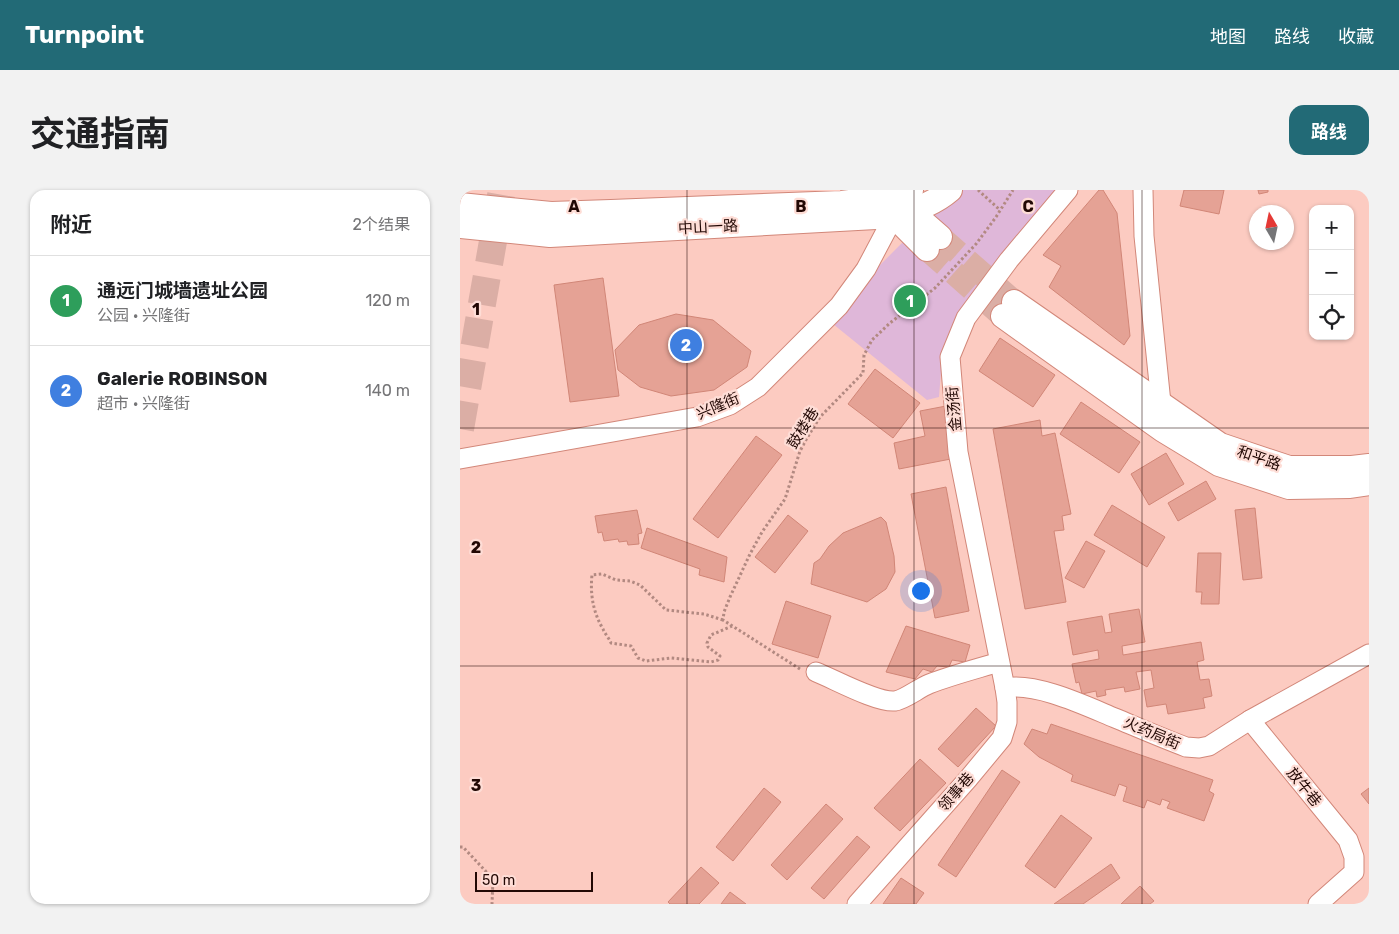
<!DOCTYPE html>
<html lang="zh">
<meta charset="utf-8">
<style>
body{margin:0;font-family:Rubik,"Noto Sans SC",sans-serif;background:#f2f2f2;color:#202124}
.controls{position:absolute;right:15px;top:15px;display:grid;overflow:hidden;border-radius:10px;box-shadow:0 1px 4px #0004}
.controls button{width:45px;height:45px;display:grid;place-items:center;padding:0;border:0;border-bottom:1px solid #e0e0e0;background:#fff;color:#202124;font:25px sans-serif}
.compass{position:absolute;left:789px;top:15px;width:45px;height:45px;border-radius:50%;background:#fff;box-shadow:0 1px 4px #0004;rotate:351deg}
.scale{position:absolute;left:15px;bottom:12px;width:118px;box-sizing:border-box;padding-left:5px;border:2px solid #220804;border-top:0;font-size:14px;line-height:18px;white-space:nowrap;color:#220804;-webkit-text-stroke:4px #feddd6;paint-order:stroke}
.you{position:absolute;left:460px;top:400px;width:18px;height:18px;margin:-12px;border:4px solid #fff;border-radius:50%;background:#1a73e8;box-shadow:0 0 0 8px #1a73e833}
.badge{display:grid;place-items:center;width:32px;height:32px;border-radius:50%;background:#226a76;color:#fff;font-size:16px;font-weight:700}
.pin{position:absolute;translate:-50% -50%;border:2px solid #fff;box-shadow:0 1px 5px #0006}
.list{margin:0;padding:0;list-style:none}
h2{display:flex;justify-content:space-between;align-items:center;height:65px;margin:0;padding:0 20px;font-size:21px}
h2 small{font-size:16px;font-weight:400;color:#757577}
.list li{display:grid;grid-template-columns:32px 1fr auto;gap:15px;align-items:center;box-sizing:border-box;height:90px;padding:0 20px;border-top:1px solid #e0e0e0}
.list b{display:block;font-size:19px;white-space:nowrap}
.list p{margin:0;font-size:16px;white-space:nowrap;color:#757577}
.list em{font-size:16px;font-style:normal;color:#757577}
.icon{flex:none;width:28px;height:28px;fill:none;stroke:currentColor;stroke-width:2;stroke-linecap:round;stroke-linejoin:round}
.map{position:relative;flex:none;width:909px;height:714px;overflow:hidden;border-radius:15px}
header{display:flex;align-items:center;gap:30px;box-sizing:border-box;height:70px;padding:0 25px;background:#226a76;color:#fff}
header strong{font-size:24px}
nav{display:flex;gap:28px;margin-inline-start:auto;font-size:18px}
.intro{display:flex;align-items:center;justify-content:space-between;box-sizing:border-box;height:120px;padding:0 30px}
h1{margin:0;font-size:35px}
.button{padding:12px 22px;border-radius:15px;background:#226a76;color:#fff;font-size:18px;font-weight:700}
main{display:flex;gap:30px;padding:0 30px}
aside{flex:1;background:#fff;border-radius:15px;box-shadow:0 1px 4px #0004}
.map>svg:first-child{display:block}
.green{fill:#dfb7d9}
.building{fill:#e5a295;stroke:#d18677}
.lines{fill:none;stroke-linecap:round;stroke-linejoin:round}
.major-tunnel{stroke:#dbaea5;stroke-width:24;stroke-dasharray:24 12;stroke-linecap:butt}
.highway-tunnel{stroke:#dbaea5;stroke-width:28;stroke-dasharray:28 14;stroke-linecap:butt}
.minor-casing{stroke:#d28779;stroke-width:21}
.major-casing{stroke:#d28779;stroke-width:26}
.path{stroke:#b28981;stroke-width:3;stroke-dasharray:2.5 2.5;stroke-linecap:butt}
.minor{stroke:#fff;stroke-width:19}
.major{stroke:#fff;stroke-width:24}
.grid{fill:none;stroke:#220804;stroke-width:1;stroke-opacity:0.55}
.labels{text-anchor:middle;stroke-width:4.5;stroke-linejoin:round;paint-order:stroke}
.street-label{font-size:15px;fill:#220804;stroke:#feddd6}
.grid-label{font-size:16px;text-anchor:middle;font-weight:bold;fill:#220804;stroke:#feddd6;stroke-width:4.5;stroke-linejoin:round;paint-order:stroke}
</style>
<header>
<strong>Turnpoint</strong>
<nav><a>地图</a><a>路线</a><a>收藏</a></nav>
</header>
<div class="intro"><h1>交通指南</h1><a class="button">路线</a></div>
<main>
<aside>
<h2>附近<small>2个结果</small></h2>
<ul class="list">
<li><span class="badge" style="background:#2e9e5b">1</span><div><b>通远门城墙遗址公园</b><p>公园 · 兴隆街</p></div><em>120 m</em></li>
<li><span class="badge" style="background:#3f7fe0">2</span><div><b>Galerie ROBINSON</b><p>超市 · 兴隆街</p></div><em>140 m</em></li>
</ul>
</aside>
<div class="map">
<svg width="909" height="714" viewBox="0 0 909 714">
<rect width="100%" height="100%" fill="#fccbc1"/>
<path class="green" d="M495,0H598L500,124L488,146L482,169L479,207L467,210L373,134L414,81Z"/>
<g class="building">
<path d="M639,0H643L657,23L670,146L664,155L589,97L601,76L583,65Z"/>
<path d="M724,0H764L759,24L720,16Z"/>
<path d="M798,0H808V2L799,4Z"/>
<path d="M143,88L159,206L110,212L94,95Z"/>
<path d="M216,124L253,130L291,161L287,177L254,200L211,206L180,197L158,180L155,160L179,135Z"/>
<path d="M540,148L595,185L573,217L519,181Z"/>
<path d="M415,179L460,213L433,248L388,214Z"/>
<path d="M621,212L680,252L659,283L600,244Z"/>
<path d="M486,216L496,268L439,279L434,253L465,246L460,221Z"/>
<path d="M580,230L582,246L595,243L611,324L602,326L604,340L594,341L606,412L565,419L533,239Z"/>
<path d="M296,246L322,265L258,348L233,329Z"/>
<path d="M706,263L724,294L689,315L671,284Z"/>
<path d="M746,291L756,309L718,331L708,313Z"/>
<path d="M486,297L509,421L475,428L451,304Z"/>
<path d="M652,315L705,347L687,377L634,345Z"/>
<path d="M795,318L802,388L783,390L775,320Z"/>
<path d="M177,320L182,343L178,344L179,354L168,355L167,351L159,352L158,349L144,351L142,342L138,343L135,326Z"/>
<path d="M328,325L348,341L315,383L295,367Z"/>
<path d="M421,327L426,332L434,366L435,382L426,399L407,412L351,394L354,373L360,369L369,356L383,343Z"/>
<path d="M187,338L267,367L264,392L239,385L240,379L181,358Z"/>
<path d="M626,351L645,361L624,398L605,388Z"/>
<path d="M738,363H761L759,414H741L742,402H736Z"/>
<path d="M326,411L371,426L358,468L312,454Z"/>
<path d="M679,419L685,452L662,456L663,465L741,452L744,470L737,472L740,490L749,489L752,506L743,508L745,518L708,524L706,514L687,517L684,500L694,498L691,480L676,482L680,499L665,502L664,497L645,500L646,505L637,507L636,501L622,504L619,492L616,493L612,474L639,469L638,460L613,465L607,432L642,426L645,443L652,442L649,424Z"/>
<path d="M446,436L510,455L505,472L492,470L489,477L477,476L472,482L463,479L455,489L426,482Z"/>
<path d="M516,518L536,536L498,577L478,559Z"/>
<path d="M591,534L753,590L749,601L754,604L744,631L707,618L710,612L702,609L700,615L687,610L684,618L663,611L667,597L659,594L655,606L611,591L613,585L579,567L564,554L572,539L587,544Z"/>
<path d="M460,569L486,593L440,641L414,618Z"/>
<path d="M542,580L560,592L496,687L478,675Z"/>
<path d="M304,598L321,612L273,671L256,657Z"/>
<path d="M909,598V614L901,604Z"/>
<path d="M366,614L383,629L327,690L311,675Z"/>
<path d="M601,625L632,648L595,698L565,676Z"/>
<path d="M397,646L410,657L364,709L351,698Z"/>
<path d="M651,674L660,688L623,714H594Z"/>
<path d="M241,677L259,693L239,714H210L208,712Z"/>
<path d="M441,688L464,703L456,714H423Z"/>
<path d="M680,696L694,711L690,714H661Z"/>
<path d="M270,702L286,714H261Z"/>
</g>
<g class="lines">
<g class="major-tunnel">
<path d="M480,47L554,112"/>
<path d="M467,59L543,126"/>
</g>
<path class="highway-tunnel" d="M0,239L42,0"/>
<g class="minor-casing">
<g id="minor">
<path d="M683,0L684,46L702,223"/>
<path d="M0,269L237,227L270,215L298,197L379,116L406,79L434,26"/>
<path d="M356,482C374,489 417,513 435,511C444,510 459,498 469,494C492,485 516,479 539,472"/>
<path d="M545,498C576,492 626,516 655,528C679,538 702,548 726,557L739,558L749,556L790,530L909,464"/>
<path d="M790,530L888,650L894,667V682L858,714"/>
<path d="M397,714L508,589L542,548L547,532V512L545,498L498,262L490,167L506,128L549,70L608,0"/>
</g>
</g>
<g class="major-casing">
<g id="major">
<path d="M440,12L480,47"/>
<path d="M434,13V26L467,59"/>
<path d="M0,15L91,24L151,22L382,13L434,6L451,0"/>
<path d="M0,36L90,45L434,26C454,21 475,13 490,0"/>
<path d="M554,112L760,255L829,278H892L909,276"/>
<path d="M543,126L703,240L759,274L829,297L890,296L909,293"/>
</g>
</g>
<g class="path">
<path d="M518,0L540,20"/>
<path d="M263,430L244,424L206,420L180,395L170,391L156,390L142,384L132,385C130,404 133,422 143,439C145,444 149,448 151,453L171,456L178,468L186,471L211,468L251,472L258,470L260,466L248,457L247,453L251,445L272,436"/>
<path d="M340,479L263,430L264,422L270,407L290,364L302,342L325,309L340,261L347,248L360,227L403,183L404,165L412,150L430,133L475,98L516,54L536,27L553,0"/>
<path d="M0,657H3L33,689L32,714"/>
</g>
<use href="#minor" class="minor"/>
<use href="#major" class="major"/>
</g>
<path class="grid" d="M227,0V714M454,0V714M682,0V714M0,238H909M0,476H909"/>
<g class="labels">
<g class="street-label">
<text transform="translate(248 37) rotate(-3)" y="5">中山一路</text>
<text transform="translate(258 216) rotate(-23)" y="5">兴隆街</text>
<text transform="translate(494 219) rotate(-95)" y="5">金汤街</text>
<text transform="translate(343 238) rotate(-58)" y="5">鼓楼巷</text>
<text transform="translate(799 268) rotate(19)" y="5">和平路</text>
<text transform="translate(692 543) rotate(23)" y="5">火药局街</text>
<text transform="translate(844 597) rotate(51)" y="5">放牛巷</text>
<text transform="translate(496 602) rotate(-49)" y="5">领事巷</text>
</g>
</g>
<g class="grid-label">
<text x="114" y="22">A</text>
<text x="341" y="22">B</text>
<text x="568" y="22">C</text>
<text x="16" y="125">1</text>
<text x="16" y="363">2</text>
<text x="16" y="601">3</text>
</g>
</svg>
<div class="controls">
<button>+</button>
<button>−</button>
<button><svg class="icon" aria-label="locate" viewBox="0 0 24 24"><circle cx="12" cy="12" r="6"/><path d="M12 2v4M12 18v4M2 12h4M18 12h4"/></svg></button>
</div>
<svg class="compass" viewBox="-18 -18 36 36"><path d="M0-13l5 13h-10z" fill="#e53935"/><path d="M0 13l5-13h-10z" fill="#757577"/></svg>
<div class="scale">50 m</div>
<div class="you"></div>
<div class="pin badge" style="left:450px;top:111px;background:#2e9e5b">1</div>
<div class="pin badge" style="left:226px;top:155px;background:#3f7fe0">2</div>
</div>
</main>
